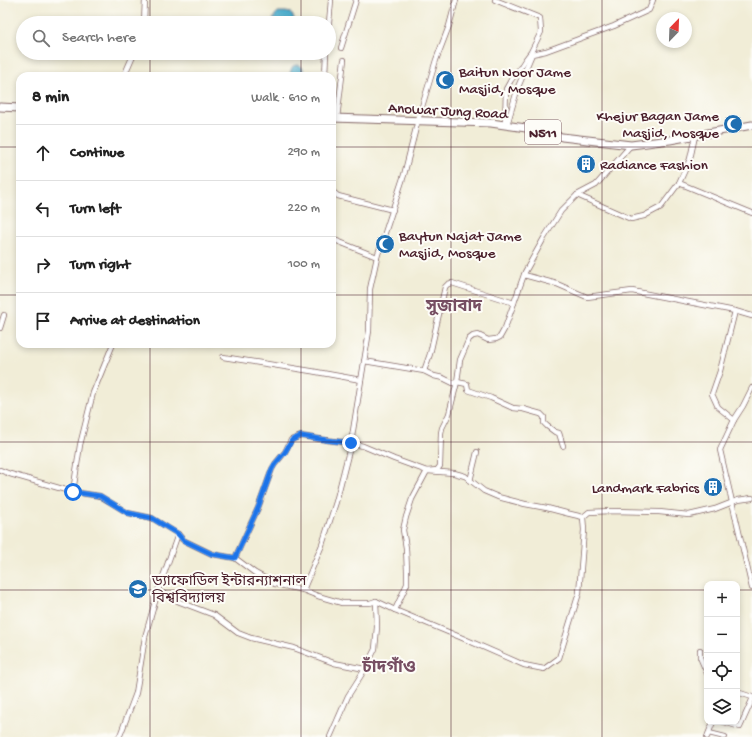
<!DOCTYPE html>
<meta charset="utf-8">
<style>
body{margin:0;font-family:"Gochi Hand","Noto Sans Bengali",sans-serif;background:#f2f2f2;color:#222}
.controls{position:absolute;right:12px;bottom:12px;display:grid;overflow:hidden;border-radius:8px;box-shadow:0 2px 6px #0003}
.controls button{width:36px;height:36px;display:grid;place-items:center;padding:0;border:0;border-bottom:1px solid #e0e0e0;background:#fff;color:#222;font:20px sans-serif}
.compass{position:absolute;left:656px;top:12px;width:36px;height:36px;border-radius:50%;background:#fff;box-shadow:0 2px 6px #0003;rotate:23deg}
.stop{position:absolute;width:12px;height:12px;margin:-9px;border:3px solid #1a73e8;border-radius:50%;background:#fff}
.stop.end{background:#1a73e8;border-color:#fff;box-shadow:0 1px 4px #0008}
.list{margin:0;padding:0;list-style:none}
h2{display:flex;justify-content:space-between;align-items:center;height:52px;margin:0;padding:0 16px;font-size:17px}
h2 small{font-size:13px;font-weight:400;color:#767676}
.list li{display:grid;grid-template-columns:26px 1fr auto;gap:12px;align-items:center;box-sizing:border-box;height:56px;padding:0 16px;border-top:1px solid #e0e0e0}
.list b{display:block;font-size:15px;white-space:nowrap}
.list em{font-size:13px;font-style:normal;color:#767676}
.icon{flex:none;width:22px;height:22px;fill:none;stroke:currentColor;stroke-width:2;stroke-linecap:round;stroke-linejoin:round}
.map{position:relative;flex:none;width:752px;height:737px;overflow:hidden}
.search{position:absolute;background:#fff;box-shadow:0 2px 6px #0003;left:16px;top:16px;width:320px;height:44px;display:flex;align-items:center;gap:10px;box-sizing:border-box;padding:0 14px;border-radius:22px;color:#767676;font-size:15px}
.panel{position:absolute;background:#fff;box-shadow:0 2px 6px #0003;left:16px;top:72px;width:320px;height:276px;border-radius:12px}
.map>svg:first-child{display:block}
.water{fill:#4eaecd;stroke:#4c667c}
.lines{fill:none;stroke-linecap:round;stroke-linejoin:round}
.minor-casing{stroke:#846767;stroke-width:6}
.highway-casing{stroke:#846767;stroke-width:9}
.minor{stroke:#fff;stroke-width:4.5}
.highway{stroke:#fff;stroke-width:7}
.route{stroke:#1a73e8;stroke-width:5}
.grid{fill:none;stroke:#4a1f2b;stroke-width:1;stroke-opacity:0.55}
.labels{text-anchor:middle;stroke-width:4;stroke-linejoin:round;paint-order:stroke}
.shield{fill:#fdfcf7;stroke:#806168;stroke-width:1}
.shield-label{font-size:14px;font-weight:bold;fill:#4a1f2b}
.poi-label{font-size:15px;fill:#4a1f2b;stroke:#fdfcf7;text-anchor:start}
.street-label{font-size:15px;fill:#4a1f2b;stroke:#fdfcf7}
.quarter-label{font-size:17px;font-weight:bold;fill:#764e62;stroke:#fdfcf7}
</style>
<div class="map">
<svg width="752" height="737" viewBox="0 0 752 737">
<rect width="100%" height="100%" fill="#fdfcf7"/>
<filter id="ink" filterUnits="userSpaceOnUse"><feTurbulence type="fractalNoise" baseFrequency=".025" numOctaves="2"/><feDisplacementMap in="SourceGraphic" scale="8" xChannelSelector="R" yChannelSelector="G"/><feConvolveMatrix kernelMatrix="1 2 1 2 8 2 1 2 1" color-interpolation-filters="sRGB"/></filter>
<filter id="wash" filterUnits="userSpaceOnUse"><feTurbulence type="fractalNoise" baseFrequency=".012" numOctaves="4" result="noise"/><feDisplacementMap in="SourceGraphic" scale="16" xChannelSelector="R" yChannelSelector="G"/><feGaussianBlur stdDeviation="0.9" result="paint"/><feColorMatrix in="noise" values="0 0 0 0 0 0 0 0 0 0 0 0 0 0 0 0 0 1.4 0 .05"/><feComposite in="paint" operator="in"/></filter>
<g filter="url(#wash)">
<rect width="100%" height="100%" fill="#f1edd7"/>
<g class="water">
<path d="M278,12H286L291,13L294,18V23H272L275,15Z"/>
<path d="M295,65H300L303,68V76H289L292,67Z"/>
</g>
</g>
<g filter="url(#ink)">
<g class="lines">
<g class="minor-casing">
<g id="minor">
<path d="M456,0L449,26L436,60L418,120L404,175L377,257L370,289L369,331L351,443L363,446L394,459L427,471L454,473L465,476L484,491L498,497L525,504L547,508L566,513L583,517"/>
<path d="M495,0L540,18L541,32L531,52L525,60L518,71L511,80L506,89L505,124"/>
<path d="M144,23L145,0"/>
<path d="M329,23L331,0"/>
<path d="M341,48L356,0"/>
<path d="M124,76L134,53"/>
<path d="M325,76L326,53"/>
<path d="M337,118L344,60"/>
<path d="M507,125L518,87L532,54L546,51L614,26L649,10L653,0"/>
<path d="M679,183L752,213"/>
<path d="M332,191L338,196L393,210"/>
<path d="M577,195L631,219L644,216L661,207L679,183L690,159L695,136"/>
<path d="M332,239L377,257"/>
<path d="M524,275L557,284L587,297L632,291L735,311L752,316"/>
<path d="M0,328L4,315"/>
<path d="M223,357L311,371L361,380"/>
<path d="M364,361L424,371L430,354L445,287L448,284L452,283L514,303"/>
<path d="M424,371L434,376L443,378L453,383L457,382L467,384L468,390L491,398L513,408L523,409L541,414L544,417V423L547,426L555,432L559,433L563,446"/>
<path d="M752,388L743,406L734,420L720,450L752,588"/>
<path d="M734,420L718,407L712,394L720,371L735,311"/>
<path d="M0,470L10,474L73,492L100,496L128,513L152,518L178,534L183,540L212,554L235,558L255,573L275,584L303,590L318,596L342,603H370L376,601L395,610L460,637L524,665L544,669L559,658L579,593L584,530L583,517L589,512L611,511L659,512L689,515L715,509L738,500L752,498"/>
<path d="M470,481L477,452"/>
<path d="M73,492L80,445L93,393L113,344"/>
<path d="M235,558L258,508L272,469L275,464L285,452L291,440L301,436L326,440L351,443L336,502L322,545L303,590"/>
<path d="M158,591L178,534"/>
<path d="M395,610L407,584V571L406,548L403,530L406,517L412,499L427,471L437,470L440,466L441,433L442,428L449,414L457,382L460,360L469,339L473,336L478,335L488,340L496,339L500,337L505,328L525,272L544,238L561,211L577,195L596,185L631,145"/>
<path d="M700,650V657L707,673"/>
<path d="M737,692L752,697"/>
<path d="M724,722L740,727L752,700"/>
<path d="M709,733L725,737"/>
<path d="M119,737L121,733L136,693L145,637L158,591L180,602L214,615L238,633L251,638L294,648L334,663L365,669"/>
<path d="M330,737L348,696L365,669L375,649L377,627L376,601"/>
<path d="M707,737L713,722"/>
</g>
</g>
<g class="highway-casing">
<g id="highway">
<path d="M0,107L20,108"/>
<path d="M332,118L491,123L533,129L562,137L631,145L670,140L752,125"/>
</g>
</g>
<use href="#minor" class="minor"/>
<use href="#highway" class="highway"/>
</g>
</g>
<g class="lines" filter="url(#ink)">
<path class="route" d="M73,492L100,496L128,513L152,518L178,534L183,540L212,554L235,558L258,508L272,469L275,464L285,452L292,440L301,436L326,440L351,443"/>
</g>
<path class="grid" d="M150,0V23M301,0V23M451,0V737M602,0V737M150,53V76M301,53V76M0,147H20M332,147H752M0,295H20M332,295H752M150,344V737M301,344V737M0,442H752M0,590H707M737,590H752"/>
<defs>
<g id="mosque-disc" transform="scale(1)"><circle r="9.5" fill="#1f6fb2" stroke="#fdfcf7"/><path d="M3.5-4.9A6 6 0 1 0 3.5 4.9A5 5 0 1 1 3.5-4.9Z" fill="#fff"/></g>
<g id="building-disc" transform="scale(1)"><circle r="9.5" fill="#1f6fb2" stroke="#fdfcf7"/><path d="M-4-6H4V6H1V3H-1V6H-4ZM-2.5-4.3h1.7v1.8h-1.7ZM.8-4.3h1.7v1.8H.8ZM-2.5-1h1.7V.8h-1.7ZM.8-1h1.7V.8H.8Z" fill="#fff"/></g>
<g id="university-disc" transform="scale(1)"><circle r="9.5" fill="#1f6fb2" stroke="#fdfcf7"/><path d="M0-5L7-2L0 1L-7-2ZM-4 1L0 2.5L4 1V4Q0 6-4 4Z" fill="#fff"/></g>
</defs>
<g fill-rule="evenodd">
<use href="#mosque-disc" x="445" y="80"/>
<use href="#mosque-disc" x="733" y="124"/>
<use href="#building-disc" x="586" y="164"/>
<use href="#mosque-disc" x="385" y="244"/>
<use href="#building-disc" x="713" y="487"/>
<use href="#university-disc" x="138" y="589"/>
</g>
<g class="labels">
<rect class="shield" x="525" y="120" width="36" height="24" rx="3"/>
<g class="shield-label">
<text x="543" y="137">N511</text>
</g>
<g class="poi-label">
<text x="459" y="76">Baitun Noor Jame<tspan x="459" dy="17">Masjid, Mosque</tspan></text>
<text x="719" y="120" text-anchor="end">Khejur Bagan Jame<tspan x="719" dy="17">Masjid, Mosque</tspan></text>
<text x="600" y="169">Radiance Fashion</text>
<text x="399" y="240">Baytun Najat Jame<tspan x="399" dy="17">Masjid, Mosque</tspan></text>
<text x="699" y="492" text-anchor="end">Landmark Fabrics</text>
<text x="152" y="585">ড্যাফোডিল ইন্টারন্যাশনাল<tspan x="152" dy="17">বিশ্ববিদ্যালয়</tspan></text>
</g>
<g class="street-label">
<text transform="translate(448 110) rotate(3)" y="5">Anowar Jung Road</text>
</g>
<g class="quarter-label">
<text x="454" y="311">সুজাবাদ</text>
<text x="389" y="672">চাঁদগাঁও</text>
</g>
</g>
</svg>
<div class="controls">
<button>+</button>
<button>−</button>
<button><svg class="icon" aria-label="locate" viewBox="0 0 24 24"><circle cx="12" cy="12" r="6"/><path d="M12 2v4M12 18v4M2 12h4M18 12h4"/></svg></button>
<button><svg class="icon" aria-label="layers" viewBox="0 0 24 24"><path d="M12 4l9 5-9 5-9-5zM3 14l9 5 9-5"/></svg></button>
</div>
<svg class="compass" viewBox="-18 -18 36 36"><path d="M0-13l5 13h-10z" fill="#e53935"/><path d="M0 13l5-13h-10z" fill="#767676"/></svg>
<div class="stop" style="left:73px;top:492px"></div>
<div class="stop end" style="left:351px;top:443px"></div>
<div class="search"><svg class="icon" aria-label="search" viewBox="0 0 24 24"><circle cx="10" cy="10" r="6"/><path d="M15 15l6 6"/></svg>Search here</div>
<section class="panel">
<h2>8 min<small>Walk · 610 m</small></h2>
<ul class="list">
<li><svg class="icon" aria-label="ahead" viewBox="0 0 24 24"><path d="M12 20V5M6 11l6-6 6 6"/></svg><div><b>Continue</b></div><em>290 m</em></li>
<li><svg class="icon" aria-label="left" viewBox="0 0 24 24"><path d="M17 20v-9H6M10 6l-5 5 5 5"/></svg><div><b>Turn left</b></div><em>220 m</em></li>
<li><svg class="icon" aria-label="right" viewBox="0 0 24 24"><path d="M7 20v-9h11M14 6l5 5-5 5"/></svg><div><b>Turn right</b></div><em>100 m</em></li>
<li><svg class="icon" aria-label="arrive" viewBox="0 0 24 24"><path d="M6 21V4h12l-3 4 3 4H6"/></svg><div><b>Arrive at destination</b></div></li>
</ul>
</section>
</div>
